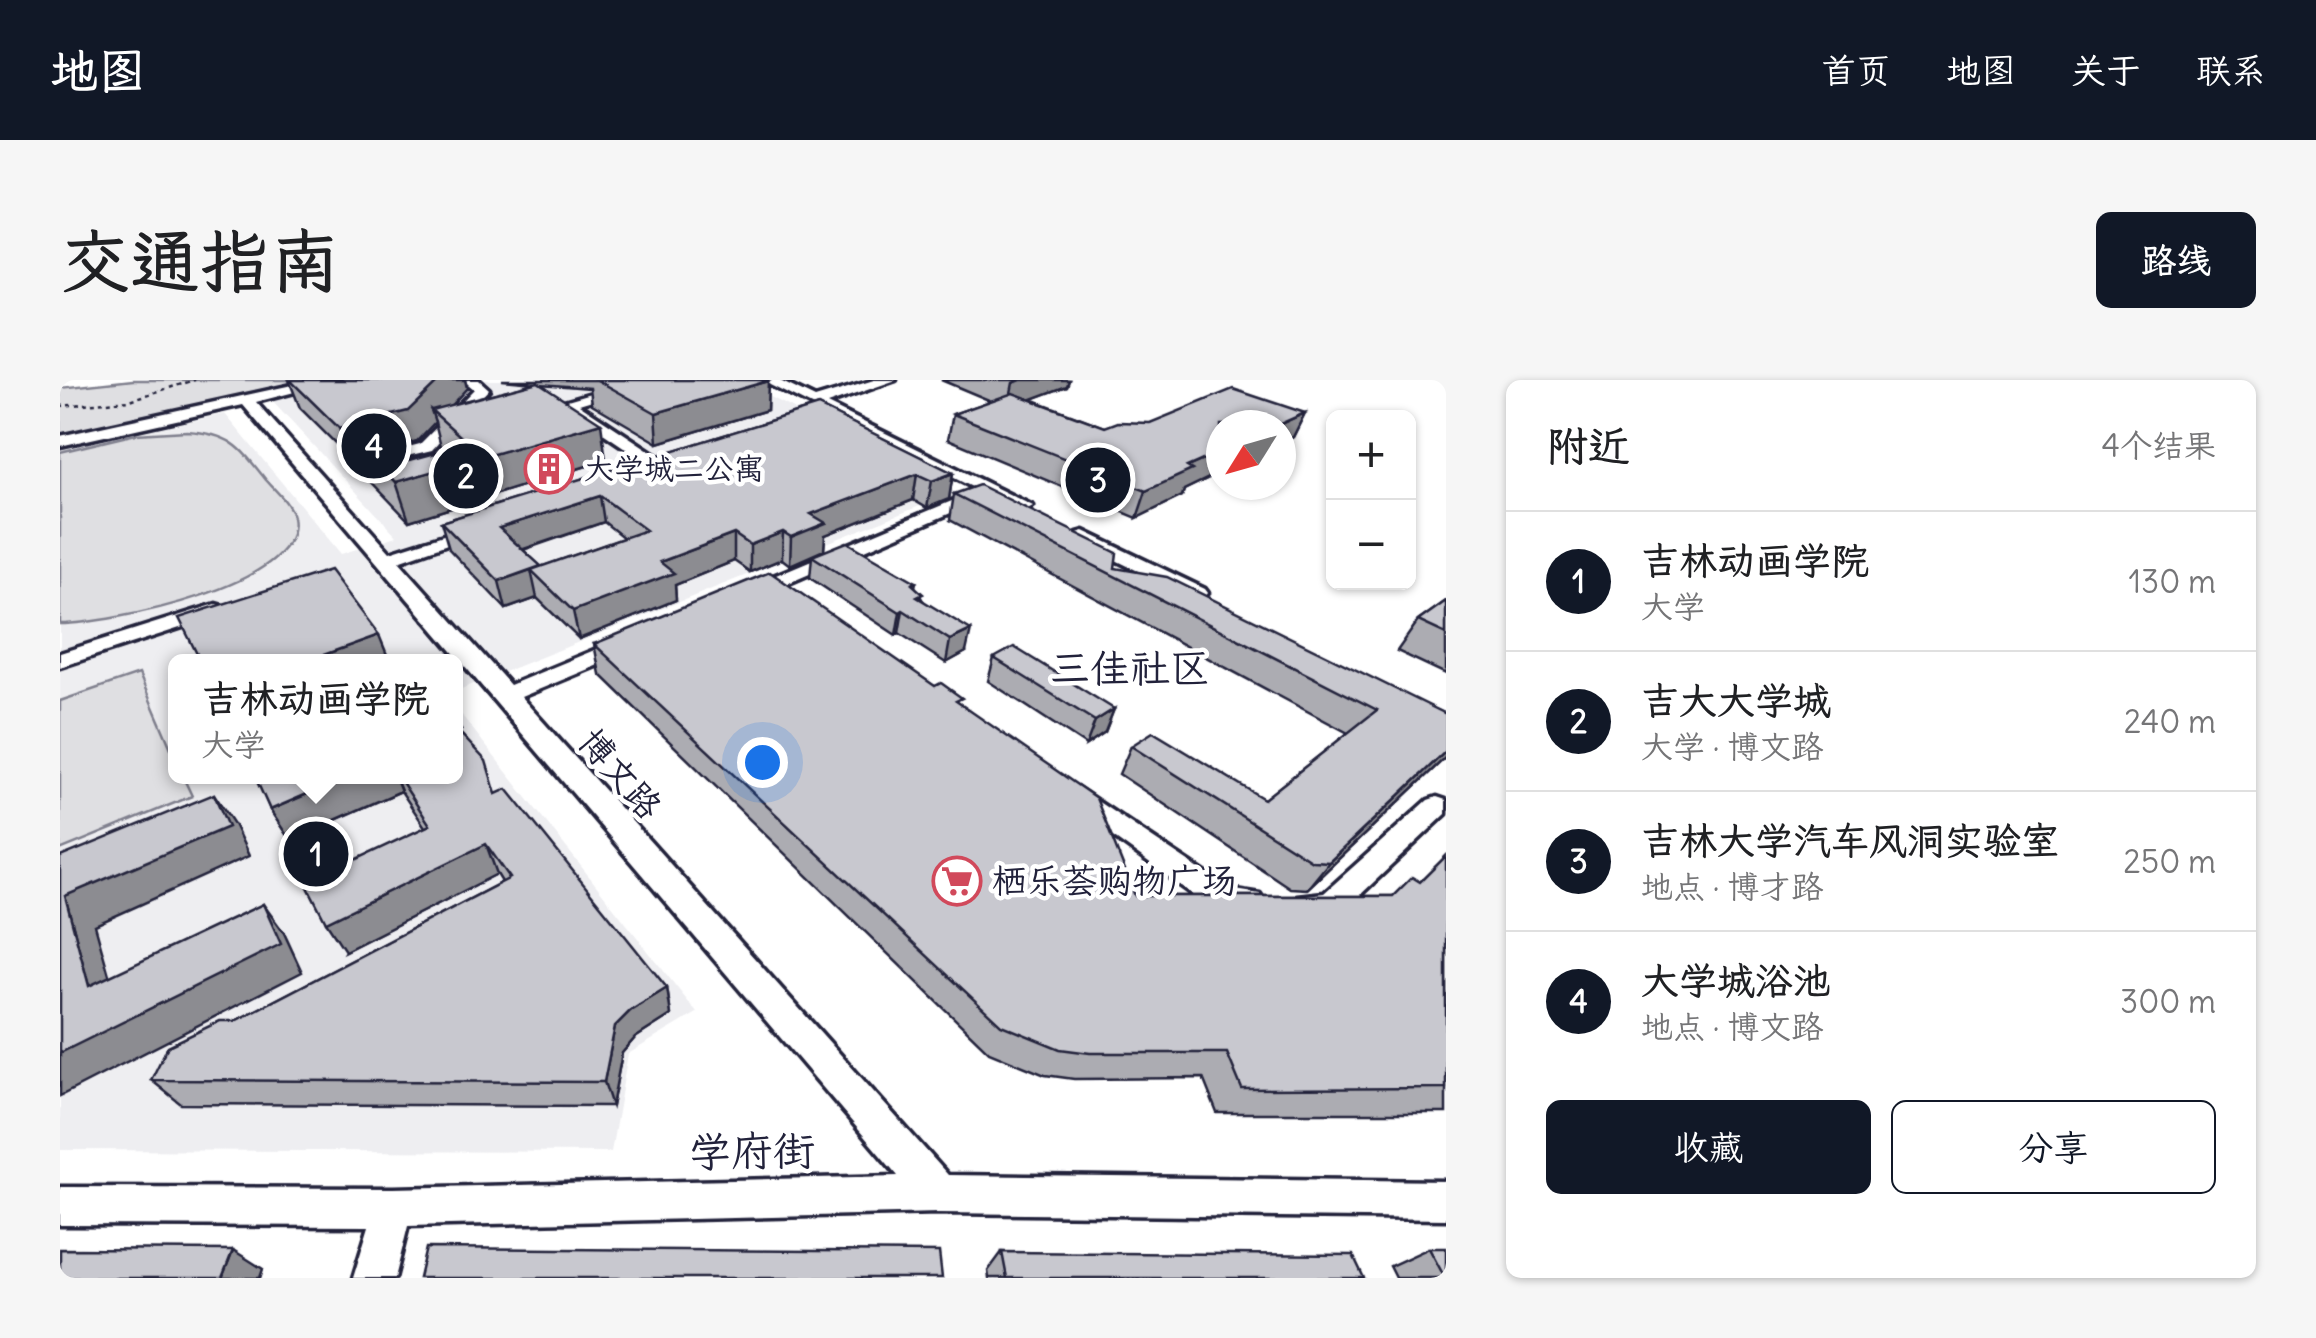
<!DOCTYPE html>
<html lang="zh">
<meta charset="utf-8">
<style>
body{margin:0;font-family:Delius,"LXGW WenKai TC",sans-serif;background:#f6f6f6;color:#202124}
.controls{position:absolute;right:30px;top:30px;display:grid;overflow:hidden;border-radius:15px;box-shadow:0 2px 8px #0004}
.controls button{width:90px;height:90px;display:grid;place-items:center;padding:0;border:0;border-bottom:2px solid #e0e0e0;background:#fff;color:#202124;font:50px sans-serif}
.compass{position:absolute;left:1146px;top:30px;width:90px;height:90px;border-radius:50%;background:#fff;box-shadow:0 2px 8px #0004;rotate:233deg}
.you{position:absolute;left:702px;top:382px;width:35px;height:35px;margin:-25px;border:8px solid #fff;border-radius:50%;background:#1a73e8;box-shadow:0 0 0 15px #1a73e833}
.badge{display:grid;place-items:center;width:65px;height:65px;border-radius:50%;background:#111827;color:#fff;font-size:32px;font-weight:700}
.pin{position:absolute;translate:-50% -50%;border:5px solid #fff;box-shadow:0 2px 10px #0006}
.popup{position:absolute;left:108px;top:274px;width:295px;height:130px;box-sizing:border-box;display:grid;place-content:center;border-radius:15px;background:#fff;filter:drop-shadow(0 2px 8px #0005);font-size:32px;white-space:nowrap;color:#757577}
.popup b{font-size:38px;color:#202124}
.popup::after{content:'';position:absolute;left:50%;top:100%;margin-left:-20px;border:20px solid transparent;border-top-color:#fff}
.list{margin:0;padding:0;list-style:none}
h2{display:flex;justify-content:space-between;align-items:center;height:130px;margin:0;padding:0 40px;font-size:42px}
h2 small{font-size:32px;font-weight:400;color:#757577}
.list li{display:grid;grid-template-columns:65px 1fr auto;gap:30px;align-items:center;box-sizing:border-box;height:140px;padding:0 40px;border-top:2px solid #e0e0e0}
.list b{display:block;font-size:38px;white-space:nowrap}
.list p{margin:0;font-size:32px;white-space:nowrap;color:#757577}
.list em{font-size:32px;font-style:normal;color:#757577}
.actions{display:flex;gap:20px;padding:30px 40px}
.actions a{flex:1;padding:22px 0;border:2px solid #111827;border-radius:15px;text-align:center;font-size:35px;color:#111827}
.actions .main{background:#111827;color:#fff}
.map{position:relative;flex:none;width:1386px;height:898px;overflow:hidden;border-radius:15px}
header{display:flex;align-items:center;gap:60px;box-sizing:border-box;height:140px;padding:0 50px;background:#111827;color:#fff}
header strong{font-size:48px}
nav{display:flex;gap:55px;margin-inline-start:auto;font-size:35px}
.intro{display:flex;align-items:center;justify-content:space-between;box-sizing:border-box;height:240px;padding:0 60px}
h1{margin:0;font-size:70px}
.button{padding:25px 45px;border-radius:15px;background:#111827;color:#fff;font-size:35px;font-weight:700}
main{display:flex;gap:60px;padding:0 60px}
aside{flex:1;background:#fff;border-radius:15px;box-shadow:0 2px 8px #0004}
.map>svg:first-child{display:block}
.built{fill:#eeeef1}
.green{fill:#dfdfe2;stroke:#80808e;stroke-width:2.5}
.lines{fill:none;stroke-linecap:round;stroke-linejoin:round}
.minor-casing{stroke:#22223b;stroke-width:7}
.path{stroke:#22223b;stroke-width:2.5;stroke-dasharray:4 4;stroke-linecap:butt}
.minor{fill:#fff;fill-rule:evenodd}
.wall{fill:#acacb2;stroke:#22223b;stroke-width:2.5;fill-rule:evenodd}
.shaded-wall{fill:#8c8c91;stroke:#22223b;stroke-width:2.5}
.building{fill:#c8c8cf;stroke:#22223b;stroke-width:2.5}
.labels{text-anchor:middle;stroke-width:9;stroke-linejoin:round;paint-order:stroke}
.far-poi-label{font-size:30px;fill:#22223b;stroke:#fff;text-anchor:start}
.street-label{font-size:35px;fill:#22223b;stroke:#fff}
.poi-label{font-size:35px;fill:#22223b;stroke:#fff;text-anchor:start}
.quarter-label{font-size:40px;fill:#22223b;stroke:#fff}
.near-street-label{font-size:42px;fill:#22223b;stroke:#fff}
</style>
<header>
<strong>地图</strong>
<nav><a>首页</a><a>地图</a><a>关于</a><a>联系</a></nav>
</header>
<div class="intro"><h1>交通指南</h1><a class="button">路线</a></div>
<main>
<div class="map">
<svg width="1386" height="898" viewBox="0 0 1386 898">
<rect width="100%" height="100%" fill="#fff"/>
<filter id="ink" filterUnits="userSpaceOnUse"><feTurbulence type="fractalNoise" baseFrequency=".01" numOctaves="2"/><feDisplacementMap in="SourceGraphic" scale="20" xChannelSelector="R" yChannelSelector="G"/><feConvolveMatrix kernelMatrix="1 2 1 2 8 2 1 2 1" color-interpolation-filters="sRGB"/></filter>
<g filter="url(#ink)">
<path class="built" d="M302,0H676L737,31L725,36L752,50L766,46L895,112L396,311V282H116V396H396V328L637,633L568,674L551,772L0,770V69L165,34L281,174L337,156L212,21Z"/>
<g class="green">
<path d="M73,0H247L0,55V8Z"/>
<path d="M127,51C172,54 180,67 206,100C215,110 231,124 233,137C247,206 46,244 0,244V72L76,54Z"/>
<path d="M79,294L116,380V396L123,397L132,416L0,470V321Z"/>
</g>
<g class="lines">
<g class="minor-casing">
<g id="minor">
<path d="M255,0H281L196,22L330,172L421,143L430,149L339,181L450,305L561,259H577L580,264L577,269L461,317L888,795L1386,801V839L879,833L348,846L335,898H293L309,846L0,845V807L334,808L838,796L183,25L0,66V56Z"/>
<path d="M403,0H419L429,9L372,70L293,89V81L360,64L414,9Z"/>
<path d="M576,0H599L519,24L595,74V80H583L506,28L473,36L466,32Z"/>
<path d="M700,0H718L755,18L814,0H836L767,24L973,126L964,131L930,116L694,218H680V210L918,110Z"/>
<path d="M1024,151L1145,209L1148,213L1145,217H1131L1017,161V153Z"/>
<path d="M156,224L163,226L166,230L163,234L0,287V273Z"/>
<path d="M1016,407L1169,509L1200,514L1205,522L1200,530L1190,534L1153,529L1007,424L1003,417L1007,410Z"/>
<path d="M1377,417L1386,420V434L1281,533L1270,537L1237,532L1233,524L1237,516L1264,513L1368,420Z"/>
</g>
</g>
<path class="path" d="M0,26L70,20L135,0"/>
<use href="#minor" class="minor"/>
</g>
<g class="wall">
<path d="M229,0H405L407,8L392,24L475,3L442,0H705L708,1L707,30L598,63L532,24L530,8L480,4L546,80L349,141L301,91L296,77L290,78L240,28ZM375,42L381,66L386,70L346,81L332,68L357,61Z"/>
<path d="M881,0H1009L1007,6L971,19L1045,47L1245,33L1233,57L1124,110L1122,116L1077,138L888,59L893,34L931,21Z"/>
<path d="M758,26L893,93L889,119L867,128L853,120L765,155L764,170L730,185L722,179L690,192L674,181L615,205L616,220L519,259L477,218L446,229L389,169L381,142ZM544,142L564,158L481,187L463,170Z"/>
<path d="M894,114L1055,188L1386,334V377L1247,509L1230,508L1059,394L1071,366L1204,419L1288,353L890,140Z"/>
<path d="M752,176L856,202L855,207L862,219L906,272L886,283L839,253L836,255L750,198Z"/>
<path d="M1386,221V294L1337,271L1358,241Z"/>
<path d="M534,264L875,306L900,324L1075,516H1333L1360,502L1386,476V733H1157L1143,698L1014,699L985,695L929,672L540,294Z"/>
<path d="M934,278L1054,329L1045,352L1026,365L928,301Z"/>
<path d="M404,358L436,414L607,608L611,635L575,658L562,673L552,726L121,724L91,700L175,641L442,502L437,494L285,571L365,447L341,411L230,460L210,430L196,396H396Z"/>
<path d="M1369,868L1386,898H1336L1330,886Z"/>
<path d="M942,872L1304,898H929L928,891Z"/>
</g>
<g class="shaded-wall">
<path d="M380,0H405L407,8L380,37L371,30L375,42L357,61L331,68L288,54L296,77L290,78L279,48Z"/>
<path d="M961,0H1009L1007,6L948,28L953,3Z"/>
<path d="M708,1L707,30L598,63L596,33Z"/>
<path d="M1245,33L1233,57L1221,63V45H1218Z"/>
<path d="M541,43L546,80L349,141L336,102Z"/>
<path d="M1161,72V92L1124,110L1122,116L1077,138L1086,111L1127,87Z"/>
<path d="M893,93L889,119L867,128L872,101Z"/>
<path d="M857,94L853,120L765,155L764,170L730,185L731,157L751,134Z"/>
<path d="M540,116L544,142L446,175L439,148Z"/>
<path d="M723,152L722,179L690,192V165Z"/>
<path d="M674,154V181L615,205L616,220L519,259L513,231L600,182Z"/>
<path d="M471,190L477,218L446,229L439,201Z"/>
<path d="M843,230L839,253L836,255L840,232Z"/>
<path d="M911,250L906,272L886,283L890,260Z"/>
<path d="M319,255L330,282H244Z"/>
<path d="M1054,329L1045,352L1026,365L1035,341Z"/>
<path d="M1386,371V377L1247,509L1269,482Z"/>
<path d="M289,396H335L341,411L230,460L210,430Z"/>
<path d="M154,414L174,444L189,476L35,545L60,634L29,606L5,516Z"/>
<path d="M426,464L437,494L285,571L266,542Z"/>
<path d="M203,524L224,553L242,592L0,716V673Z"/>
<path d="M607,608L611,635L575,658L562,673L552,726L544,702L555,646L570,631Z"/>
<path d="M173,870L203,889L200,898H162Z"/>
</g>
<g class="building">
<path d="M230,0H380L348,31L279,48Z"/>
<path d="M537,0H705L708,1L596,33Z"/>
<path d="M478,2L541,43L336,102L288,54L324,46L316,53L346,81L409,64L371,30Z"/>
<path d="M1173,9L1245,33L1218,45H1161V72L1127,87L1132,90L1086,111L893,34L953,13L1045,47L1058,42L1090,43Z"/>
<path d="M758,26L893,93L872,101L857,94L751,134L766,143L731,157L723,152L690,165L674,154L600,182L614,193L513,231L471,190L586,150L540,116L439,148L481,186L439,201L381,142Z"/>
<path d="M919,105L1057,173L1055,188L1107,197L1386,334V371L1269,482L1252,481L1071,366L1093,352L1204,419L1317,330L894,114Z"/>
<path d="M787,162L856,202L852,204L863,214L857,217L911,250L890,260L843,230L840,232L752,176Z"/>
<path d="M270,190L319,255L244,282H141L119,238Z"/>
<path d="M710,192L875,306L881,303L902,318L896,321L1036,418L1075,516H1333L1352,497L1360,502L1386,476V708L1182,709L1167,673H1030L1000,669L941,645L534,264Z"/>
<path d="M1386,221V254L1358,241Z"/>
<path d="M954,267L1054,329L1035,341L934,278Z"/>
<path d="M396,343L401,350L398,351L426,381L436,414L447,409L607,608L570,631L555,646L544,702L91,700L108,666L160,641H175L450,498L426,464L266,542L246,503L370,445L338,396H396Z"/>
<path d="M196,396H289L210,430L195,397Z"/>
<path d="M154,414L168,447L5,516L29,606L203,524L221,564L0,673V477Z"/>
<path d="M366,868L879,872L882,898H359Z"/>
<path d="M1369,868H1386V898H1385Z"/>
<path d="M0,869L173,870L162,898H0Z"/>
<path d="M942,872L1293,875L1304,898H947Z"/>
</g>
</g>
<defs>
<g id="building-ring" transform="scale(2.5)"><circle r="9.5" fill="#fff" stroke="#d1495b" stroke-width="1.5"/><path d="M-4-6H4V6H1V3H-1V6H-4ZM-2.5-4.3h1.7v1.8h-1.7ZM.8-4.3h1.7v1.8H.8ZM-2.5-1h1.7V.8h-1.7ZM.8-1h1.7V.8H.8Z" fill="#d1495b"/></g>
<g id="supermarket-ring" transform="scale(2.5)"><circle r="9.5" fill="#fff" stroke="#d1495b" stroke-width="1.5"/><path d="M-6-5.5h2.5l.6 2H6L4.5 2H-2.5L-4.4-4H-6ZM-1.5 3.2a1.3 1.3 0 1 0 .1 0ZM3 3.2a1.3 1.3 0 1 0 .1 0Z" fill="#d1495b"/></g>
</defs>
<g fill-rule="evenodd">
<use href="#building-ring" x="489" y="89"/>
<use href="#supermarket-ring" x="897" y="501"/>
</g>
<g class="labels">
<g class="far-poi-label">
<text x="524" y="99">大学城二公寓</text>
</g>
<g class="street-label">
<text transform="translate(560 394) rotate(49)" y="12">博文路</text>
</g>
<g class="poi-label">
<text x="932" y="513">栖乐荟购物广场</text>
</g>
<g class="quarter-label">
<text x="1070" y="302">三佳社区</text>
</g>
<g class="near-street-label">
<text transform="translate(692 771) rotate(-1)" y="15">学府街</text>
</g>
</g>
</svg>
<div class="controls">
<button>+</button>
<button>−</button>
</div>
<svg class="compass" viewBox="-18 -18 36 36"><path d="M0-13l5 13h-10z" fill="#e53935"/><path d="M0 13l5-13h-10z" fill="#757577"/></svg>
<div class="you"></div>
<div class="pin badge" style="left:256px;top:474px">1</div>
<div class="popup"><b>吉林动画学院</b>大学</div>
<div class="pin badge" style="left:406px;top:96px">2</div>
<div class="pin badge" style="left:1038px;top:100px">3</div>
<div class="pin badge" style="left:314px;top:66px">4</div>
</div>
<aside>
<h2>附近<small>4个结果</small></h2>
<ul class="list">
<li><span class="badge">1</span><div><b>吉林动画学院</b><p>大学</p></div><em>130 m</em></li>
<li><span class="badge">2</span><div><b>吉大大学城</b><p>大学 · 博文路</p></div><em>240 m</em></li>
<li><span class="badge">3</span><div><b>吉林大学汽车风洞实验室</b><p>地点 · 博才路</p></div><em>250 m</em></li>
<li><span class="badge">4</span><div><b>大学城浴池</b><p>地点 · 博文路</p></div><em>300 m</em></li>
</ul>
<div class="actions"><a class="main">收藏</a><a>分享</a></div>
</aside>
</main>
